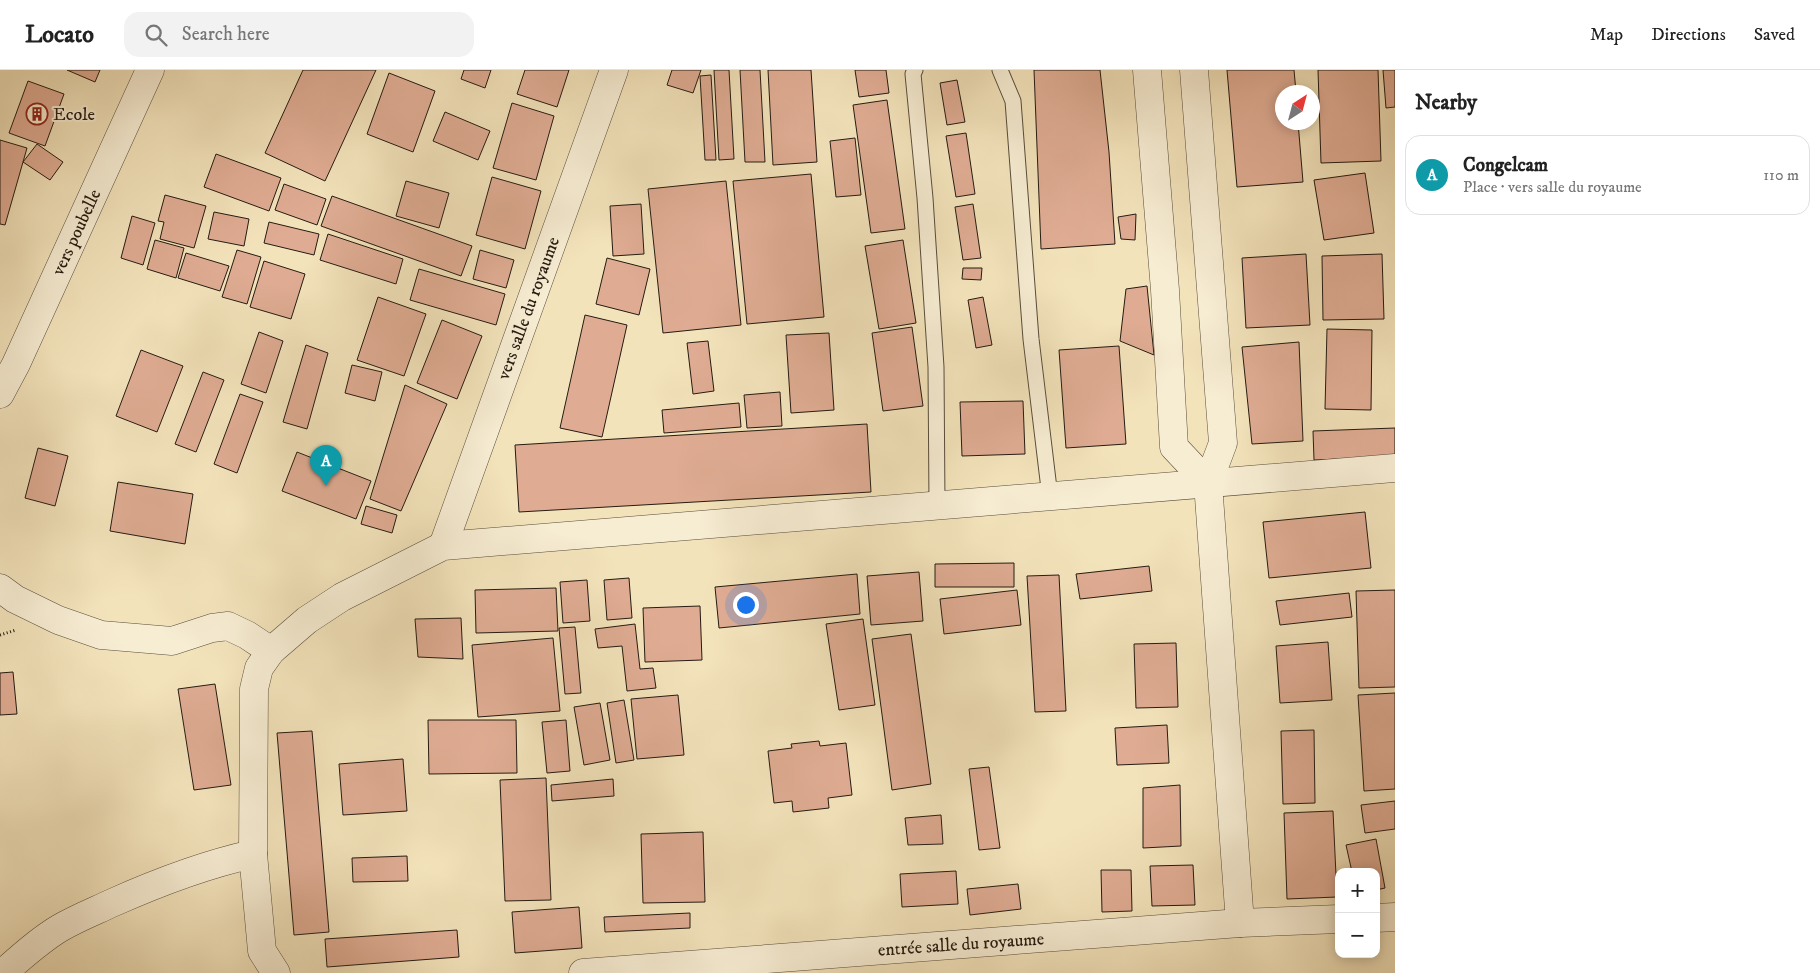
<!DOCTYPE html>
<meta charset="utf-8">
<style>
body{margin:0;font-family:"IM FELL DW Pica",serif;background:#f2f2f2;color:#222}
.controls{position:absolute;right:15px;bottom:15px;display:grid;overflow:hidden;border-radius:10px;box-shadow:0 2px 12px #0003}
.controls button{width:45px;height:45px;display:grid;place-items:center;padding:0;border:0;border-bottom:1px solid #e0e0e0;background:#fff;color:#222;font:25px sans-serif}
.compass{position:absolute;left:1275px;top:15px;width:45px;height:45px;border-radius:50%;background:#fff;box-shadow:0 2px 12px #0003;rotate:36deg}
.you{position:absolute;left:745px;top:534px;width:18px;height:18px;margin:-12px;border:4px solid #fff;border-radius:50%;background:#1a73e8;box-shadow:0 0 0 8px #1a73e833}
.badge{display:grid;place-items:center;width:32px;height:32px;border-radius:50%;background:#b45309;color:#fff;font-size:16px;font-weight:700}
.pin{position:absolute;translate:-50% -41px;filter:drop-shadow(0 1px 2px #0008)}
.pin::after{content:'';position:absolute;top:26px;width:18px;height:15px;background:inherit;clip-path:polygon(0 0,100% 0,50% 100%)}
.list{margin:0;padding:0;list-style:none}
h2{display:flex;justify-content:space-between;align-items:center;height:65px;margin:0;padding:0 20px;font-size:21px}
h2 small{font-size:16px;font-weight:400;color:#767676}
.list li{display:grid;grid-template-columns:32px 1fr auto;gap:15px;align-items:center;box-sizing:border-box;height:80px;margin:0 10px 10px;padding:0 10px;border:1px solid #e0e0e0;border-radius:15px}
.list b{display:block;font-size:19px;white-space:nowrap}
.list p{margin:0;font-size:16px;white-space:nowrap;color:#767676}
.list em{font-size:16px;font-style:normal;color:#767676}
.icon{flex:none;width:28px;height:28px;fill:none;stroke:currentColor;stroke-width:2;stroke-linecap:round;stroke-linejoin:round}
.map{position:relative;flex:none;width:1395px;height:903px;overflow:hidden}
header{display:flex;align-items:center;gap:30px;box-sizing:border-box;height:70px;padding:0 25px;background:#fff;border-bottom:1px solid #e0e0e0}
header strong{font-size:24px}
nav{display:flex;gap:28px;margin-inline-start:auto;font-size:18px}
.search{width:350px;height:45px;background:#f2f2f2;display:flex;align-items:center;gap:12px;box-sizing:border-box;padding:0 18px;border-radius:15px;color:#767676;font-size:19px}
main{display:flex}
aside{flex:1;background:#fff}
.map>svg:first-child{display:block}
.building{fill:#dfac93;stroke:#251b11}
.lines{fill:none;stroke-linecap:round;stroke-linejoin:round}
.lane-casing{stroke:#584d3c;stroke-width:17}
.street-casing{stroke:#584d3c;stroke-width:29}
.path{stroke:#251b11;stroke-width:3;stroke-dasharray:1 2.5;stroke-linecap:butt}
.lane{stroke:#f7edd3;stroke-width:15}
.street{stroke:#f7edd3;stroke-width:28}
.labels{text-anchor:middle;stroke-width:4;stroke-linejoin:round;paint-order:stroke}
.poi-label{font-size:18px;fill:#251b11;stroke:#f7edd3;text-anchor:start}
.street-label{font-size:18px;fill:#251b11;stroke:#f7edd3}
</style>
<header>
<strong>Locato</strong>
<div class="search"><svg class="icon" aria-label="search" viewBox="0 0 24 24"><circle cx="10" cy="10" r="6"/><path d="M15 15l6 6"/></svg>Search here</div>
<nav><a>Map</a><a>Directions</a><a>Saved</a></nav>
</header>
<main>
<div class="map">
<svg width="1395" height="903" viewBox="0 0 1395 903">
<rect width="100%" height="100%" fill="#f3e3bb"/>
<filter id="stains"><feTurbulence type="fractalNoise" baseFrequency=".004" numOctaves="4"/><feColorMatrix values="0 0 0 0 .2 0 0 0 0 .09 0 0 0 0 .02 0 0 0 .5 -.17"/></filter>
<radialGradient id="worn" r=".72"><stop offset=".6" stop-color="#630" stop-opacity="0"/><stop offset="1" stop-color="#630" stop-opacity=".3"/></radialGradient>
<g class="building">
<path d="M67,0H100L95,12Z"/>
<path d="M303,0H376L325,111L265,83Z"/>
<path d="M464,0H491L485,18L461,9Z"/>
<path d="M525,0H569L557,37L517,24Z"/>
<path d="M672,0H701L693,23L667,15Z"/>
<path d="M714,0H729L734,89L719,90Z"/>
<path d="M740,0H760L765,92H745Z"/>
<path d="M768,0H811L817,92L773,95Z"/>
<path d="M855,0H886L889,23L859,27Z"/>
<path d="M1034,0H1100L1109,82L1115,174L1041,179Z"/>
<path d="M1227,0H1294L1296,22H1282V52H1298L1303,112L1237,117Z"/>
<path d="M1318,0H1378L1381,91L1321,93Z"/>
<path d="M1383,0H1395V37L1386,38Z"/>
<path d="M389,3L435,21L413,82L367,64Z"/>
<path d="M711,5L716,90H705L700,6Z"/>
<path d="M957,10L965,52L947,55L940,13Z"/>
<path d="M28,11L64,24L45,76L9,63Z"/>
<path d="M887,30L905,159L871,163L853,35Z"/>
<path d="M512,33L554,46L536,110L493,98Z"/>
<path d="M445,42L490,61L478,90L433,71Z"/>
<path d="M966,63L975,124L956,127L946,66Z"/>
<path d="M855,68L861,125L836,127L830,71Z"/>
<path d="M0,70L27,78L5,155L0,154Z"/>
<path d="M37,74L63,92L50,110L23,92Z"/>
<path d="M216,84L281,108L269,141L204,117Z"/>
<path d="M1365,103L1374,163L1324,170L1314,110Z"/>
<path d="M811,104L824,247L747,254L733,111Z"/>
<path d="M492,107L541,121L525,179L476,165Z"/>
<path d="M406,111L449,123L439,158L396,146Z"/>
<path d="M726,111L741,255L663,263L648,119Z"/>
<path d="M284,114L326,129L317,155L275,140Z"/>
<path d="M165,125L206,136L194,178L160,169L164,152L158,151Z"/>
<path d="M332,126L472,176L461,206L321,156Z"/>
<path d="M641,134L644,184L613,186L610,136Z"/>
<path d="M973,134L981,188L963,190L955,137Z"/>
<path d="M214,142L249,149L244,176L208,169Z"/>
<path d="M1136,144L1135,170L1121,169L1118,147Z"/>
<path d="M132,146L155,153L143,195L121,188Z"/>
<path d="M269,152L319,164L314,185L264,173Z"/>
<path d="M328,164L403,189L396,214L320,190Z"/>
<path d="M155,170L184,178L176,208L147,199Z"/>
<path d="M903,170L916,253L879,259L865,176Z"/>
<path d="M237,180L261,187L247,234L222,227Z"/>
<path d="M480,180L514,190L506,218L473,209Z"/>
<path d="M186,183L229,196L220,221L178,208Z"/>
<path d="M1306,184L1310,255L1246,258L1242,188Z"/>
<path d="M1382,184L1384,249L1323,250L1322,186Z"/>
<path d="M607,188L650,199L639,245L596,234Z"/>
<path d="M264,191L305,204L291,249L250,237Z"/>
<path d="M963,198H982L981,210L962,209Z"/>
<path d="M419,199L505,224L496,255L410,230Z"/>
<path d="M1147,216L1154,285L1120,271L1126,219Z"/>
<path d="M378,227L426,244L404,306L357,290Z"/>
<path d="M983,227L992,275L976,278L968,230Z"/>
<path d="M585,245L627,255L602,367L560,358Z"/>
<path d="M442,250L482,266L457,329L417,313Z"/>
<path d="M912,257L923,336L883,341L872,263Z"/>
<path d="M1327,259L1372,260L1371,340L1325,339Z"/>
<path d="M259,262L283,271L266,323L241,314Z"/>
<path d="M829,263L834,340L791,343L786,265Z"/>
<path d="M708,271L714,321L693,324L687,273Z"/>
<path d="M1299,272L1303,371L1252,374L1242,277Z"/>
<path d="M306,275L328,283L307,359L283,352Z"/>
<path d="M1119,276L1126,374L1066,378L1059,280Z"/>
<path d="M141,280L183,296L157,362L116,346Z"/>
<path d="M352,295L382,302L375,331L345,323Z"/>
<path d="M203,302L224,310L196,382L175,374Z"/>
<path d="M405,315L447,334L401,441L370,429Z"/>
<path d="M780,322L782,356L747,358L744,325Z"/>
<path d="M240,324L263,332L237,403L214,394Z"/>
<path d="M1023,331L1025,384L962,386L960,332Z"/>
<path d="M739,333L741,357L664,363L662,340Z"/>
<path d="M867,354L871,422L519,442L515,375Z"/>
<path d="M1395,358V387L1314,390L1313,361Z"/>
<path d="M38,378L68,386L55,436L25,428Z"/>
<path d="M297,382L371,411L356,449L282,421Z"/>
<path d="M118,412L193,424L185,474L110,461Z"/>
<path d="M366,436L397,445L392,463L361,454Z"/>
<path d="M1365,442L1371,498L1269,508L1263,452Z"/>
<path d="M1014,493V517H935V494Z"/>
<path d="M1149,496L1152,521L1080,529L1076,504Z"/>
<path d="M919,502L923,551L871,555L867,506Z"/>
<path d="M857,504L860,544L719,558L715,517Z"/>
<path d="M1059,505L1066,641L1035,642L1027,506Z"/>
<path d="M629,508L632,548L607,550L604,510Z"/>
<path d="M587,510L590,551L563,553L560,512Z"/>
<path d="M556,518L558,561L476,563L475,520Z"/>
<path d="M1017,520L1021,555L944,564L940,529Z"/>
<path d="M1395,520V617L1359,618L1356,521Z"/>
<path d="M1349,523L1352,547L1280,555L1276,531Z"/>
<path d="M700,536L702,590L645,592L643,538Z"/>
<path d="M461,548L463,589L418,587L415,549Z"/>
<path d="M863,549L875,635L839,640L826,554Z"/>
<path d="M635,554L640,599L653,598L656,618L627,621L622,576L598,578L595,559Z"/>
<path d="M575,557L581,623L565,624L559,558Z"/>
<path d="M911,564L931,714L892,720L872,569Z"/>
<path d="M553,568L560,641L478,647L472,575Z"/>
<path d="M1328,572L1332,630L1280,633L1276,576Z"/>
<path d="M1176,573L1178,637L1136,638L1134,574Z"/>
<path d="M13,602L17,644L0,645V603Z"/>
<path d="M215,614L231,715L194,720L178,619Z"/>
<path d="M1395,623V719L1364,721L1358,625Z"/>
<path d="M678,625L684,685L637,689L631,629Z"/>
<path d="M624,630L634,690L616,693L607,633Z"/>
<path d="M600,633L610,690L584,695L574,637Z"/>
<path d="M428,650H516L517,703L429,704Z"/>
<path d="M566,650L570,701L547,703L542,652Z"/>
<path d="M1167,655L1169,693L1117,695L1115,658Z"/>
<path d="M1314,660L1315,733L1283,734L1281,661Z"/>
<path d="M312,661L329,862L294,865L277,663Z"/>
<path d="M819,671L820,676L846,673L852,725L828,728L829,738L793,742L792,731L774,733L768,681L792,678L791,674Z"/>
<path d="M403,689L407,741L343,745L339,694Z"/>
<path d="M989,697L1000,778L979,780L969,699Z"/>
<path d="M546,708L551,830L505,831L500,710Z"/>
<path d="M613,709L614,726L552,731L551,715Z"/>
<path d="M1180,715L1181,776L1143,778V718Z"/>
<path d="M1395,731V759L1365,763L1361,735Z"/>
<path d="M1333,741L1337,827L1287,829L1284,743Z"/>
<path d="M941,745L943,774L908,775L905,748Z"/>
<path d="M703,762L705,832L643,833L641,764Z"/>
<path d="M1376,769L1385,818L1376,820V802H1352L1346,775Z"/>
<path d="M407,786L408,811L353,812L352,788Z"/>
<path d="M1193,795L1195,835L1152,836L1150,796Z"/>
<path d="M1101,800H1131L1132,841L1102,842Z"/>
<path d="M956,801L958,834L902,837L900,804Z"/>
<path d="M1018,814L1021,839L970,845L967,819Z"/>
<path d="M579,837L582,878L515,883L512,842Z"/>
<path d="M690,843V858L605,862L604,847Z"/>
<path d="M457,860L459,887L327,897L325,869Z"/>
</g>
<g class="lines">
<g class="lane-casing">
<g id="lane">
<path d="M915,0L913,4L925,128L936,297L937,436"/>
<path d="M1000,0L1013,31L1031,269L1050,427"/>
</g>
</g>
<g class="street-casing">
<g id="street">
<path d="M1147,0L1165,220L1174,377L1208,413"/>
<path d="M1194,0L1223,373L1208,413L1240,853"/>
<path d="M0,324L16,294L150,0"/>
<path d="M443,476L614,0"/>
<path d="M0,518L15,529L58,550L101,565L172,571L212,558L228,556L247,565L271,581"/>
<path d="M1376,848L1395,847"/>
<path d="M3,903C21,887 40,870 60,858C77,848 95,841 112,833C159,812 203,795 253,784"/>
<path d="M276,903L262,881L253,784L254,619L259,598L271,581L307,550L342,527L443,476L1395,398"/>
<path d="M583,903L1240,853L1339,849"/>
</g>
</g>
<path class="path" d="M0,565L16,560"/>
<use href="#lane" class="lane"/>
<use href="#street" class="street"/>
</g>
<defs>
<g id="building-ring" transform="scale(1.125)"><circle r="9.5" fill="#f7edd3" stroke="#8f2418" stroke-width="1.5"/><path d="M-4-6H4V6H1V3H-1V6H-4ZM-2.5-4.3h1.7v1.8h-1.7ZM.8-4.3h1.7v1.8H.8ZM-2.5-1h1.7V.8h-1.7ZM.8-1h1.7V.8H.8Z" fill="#8f2418"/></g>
</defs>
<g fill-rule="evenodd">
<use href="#building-ring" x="37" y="44"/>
</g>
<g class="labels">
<g class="poi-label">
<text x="53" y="50">Ecole</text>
</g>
<g class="street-label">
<text transform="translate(76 162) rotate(-65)" y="6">vers poubelle</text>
<text transform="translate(528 238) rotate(-70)" y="6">vers salle du royaume</text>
<text transform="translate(961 874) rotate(-4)" y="6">entrée salle du royaume</text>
</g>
</g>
<rect width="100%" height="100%" filter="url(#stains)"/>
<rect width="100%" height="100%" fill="url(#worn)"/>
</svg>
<div class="controls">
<button>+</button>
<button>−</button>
</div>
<svg class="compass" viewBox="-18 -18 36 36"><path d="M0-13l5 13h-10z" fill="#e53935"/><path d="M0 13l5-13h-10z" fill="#767676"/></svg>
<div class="you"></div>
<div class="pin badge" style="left:326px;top:416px;background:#0f9aa8">A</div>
</div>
<aside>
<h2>Nearby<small></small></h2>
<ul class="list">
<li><span class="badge" style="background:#0f9aa8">A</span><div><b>Congelcam</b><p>Place · vers salle du royaume</p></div><em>110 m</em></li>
</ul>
</aside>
</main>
